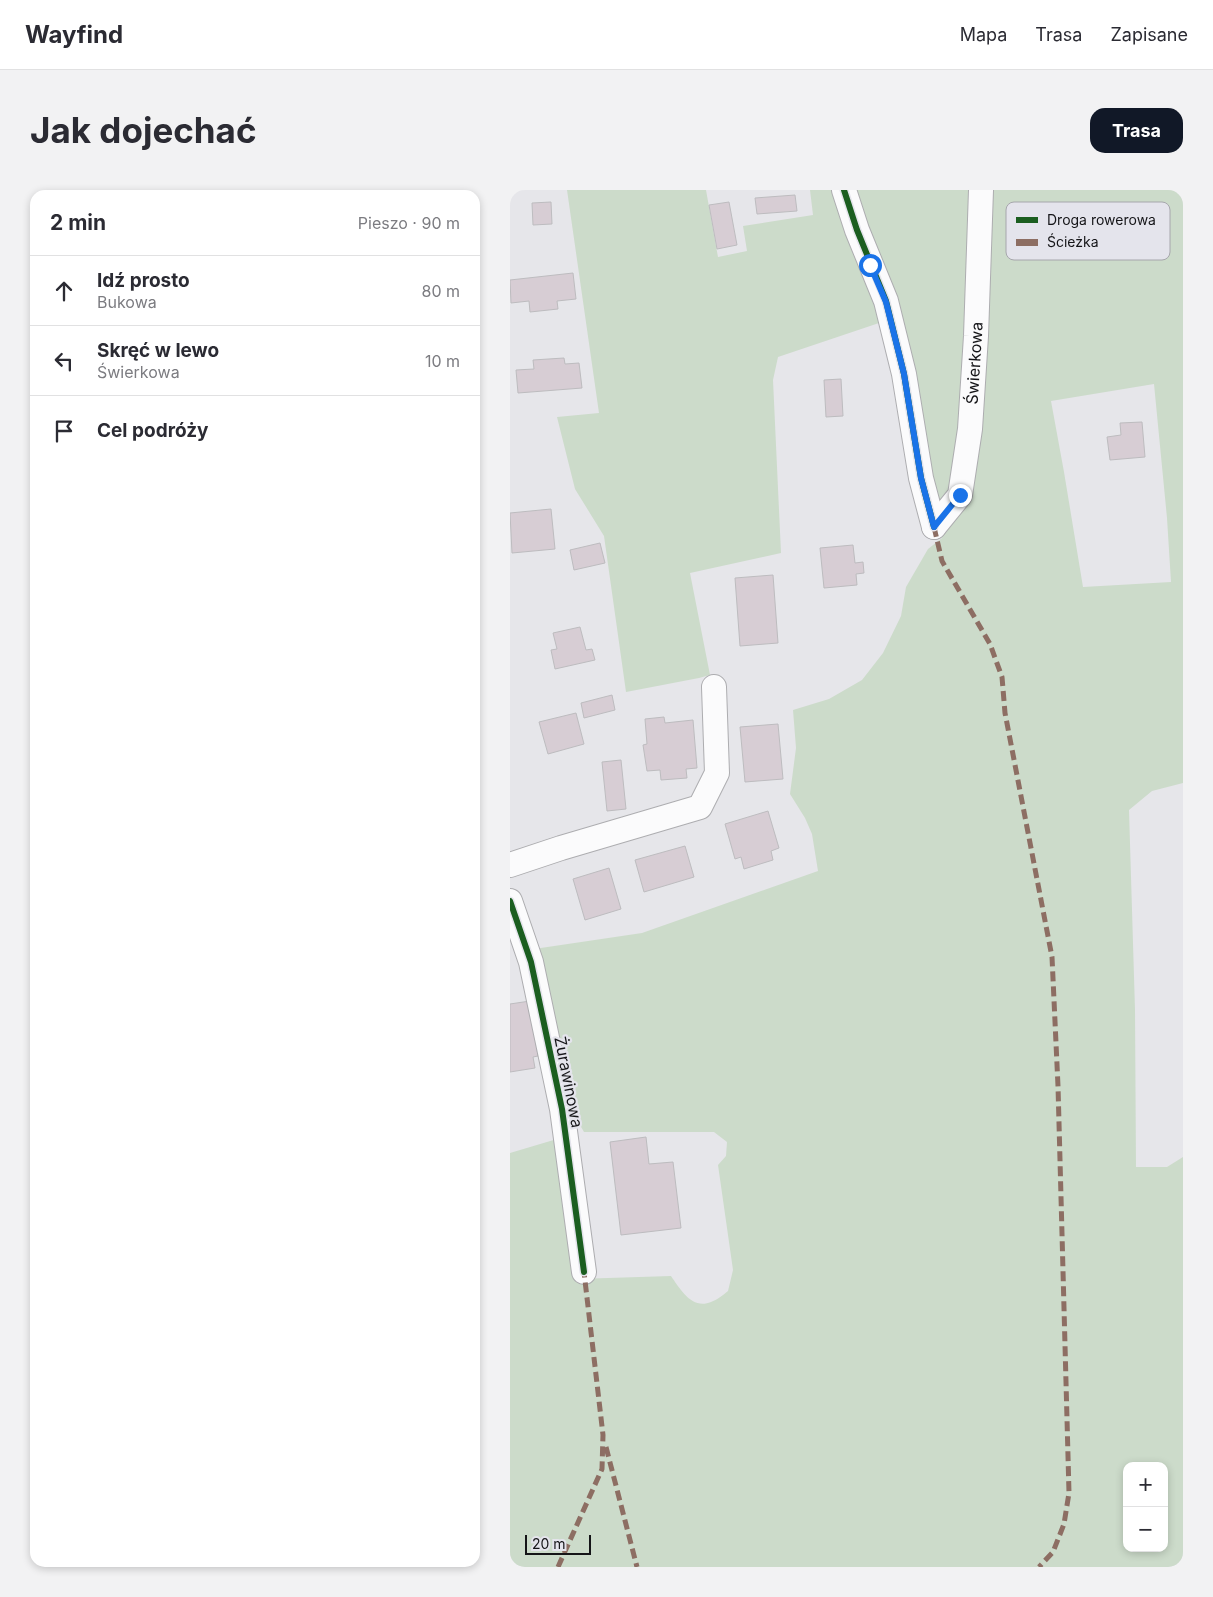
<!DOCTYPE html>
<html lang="pl">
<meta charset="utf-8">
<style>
body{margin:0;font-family:Inter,sans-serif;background:#f2f2f3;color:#2b2b33}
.controls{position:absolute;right:15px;bottom:15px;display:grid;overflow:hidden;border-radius:10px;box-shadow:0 2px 8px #0003}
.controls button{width:45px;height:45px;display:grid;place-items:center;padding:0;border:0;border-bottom:1px solid #e1e1e2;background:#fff;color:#2b2b33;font:25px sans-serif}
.scale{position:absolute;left:15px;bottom:12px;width:66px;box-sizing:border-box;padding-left:5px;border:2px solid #151518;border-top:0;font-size:14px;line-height:18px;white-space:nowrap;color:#151518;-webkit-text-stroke:4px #e4e4ec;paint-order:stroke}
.stop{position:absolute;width:15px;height:15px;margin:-11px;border:4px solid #1a73e8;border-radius:50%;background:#fff}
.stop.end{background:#1a73e8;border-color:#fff;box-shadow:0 1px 5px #0008}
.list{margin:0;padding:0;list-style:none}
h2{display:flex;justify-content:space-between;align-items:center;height:65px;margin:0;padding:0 20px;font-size:21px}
h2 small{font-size:16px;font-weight:400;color:#7c7c81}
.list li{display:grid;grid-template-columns:32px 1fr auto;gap:15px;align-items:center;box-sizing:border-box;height:70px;padding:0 20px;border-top:1px solid #e1e1e2}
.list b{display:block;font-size:19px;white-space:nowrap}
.list p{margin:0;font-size:16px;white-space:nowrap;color:#7c7c81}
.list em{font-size:16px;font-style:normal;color:#7c7c81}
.icon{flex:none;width:28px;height:28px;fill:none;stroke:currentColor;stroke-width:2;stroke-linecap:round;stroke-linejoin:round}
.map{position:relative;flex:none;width:673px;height:1377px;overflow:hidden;border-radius:15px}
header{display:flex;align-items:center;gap:30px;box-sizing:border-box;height:70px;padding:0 25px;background:#fff;border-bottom:1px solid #e1e1e2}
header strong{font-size:24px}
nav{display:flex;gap:28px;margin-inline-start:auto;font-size:18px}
.intro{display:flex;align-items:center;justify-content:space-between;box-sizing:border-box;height:120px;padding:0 30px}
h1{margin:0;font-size:35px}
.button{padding:12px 22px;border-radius:15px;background:#111827;color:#fff;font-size:18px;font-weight:700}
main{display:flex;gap:30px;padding:0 30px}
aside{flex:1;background:#fff;border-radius:15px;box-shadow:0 2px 8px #0003}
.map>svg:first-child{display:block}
.green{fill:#ccdbca;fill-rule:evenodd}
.building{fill:#d7cdd4;stroke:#bdbcbf}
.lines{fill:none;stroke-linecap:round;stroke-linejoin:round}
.minor-casing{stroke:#adadb0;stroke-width:26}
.minor{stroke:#fbfbfc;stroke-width:24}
.quiet{stroke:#8d6e63;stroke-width:5;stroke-dasharray:10 5;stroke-linecap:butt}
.cycleway-casing{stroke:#e4e4ec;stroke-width:9}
.cycleway{stroke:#1b5e20;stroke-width:6}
.route{stroke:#1a73e8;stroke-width:6}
.labels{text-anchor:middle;stroke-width:4.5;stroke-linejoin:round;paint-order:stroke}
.street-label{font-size:16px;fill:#151518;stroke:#e4e4ec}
.key{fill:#e4e4ec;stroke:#a6a6ac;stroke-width:1}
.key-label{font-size:14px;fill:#151518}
</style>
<header>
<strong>Wayfind</strong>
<nav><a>Mapa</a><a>Trasa</a><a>Zapisane</a></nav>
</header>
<div class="intro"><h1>Jak dojechać</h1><a class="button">Trasa</a></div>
<main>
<aside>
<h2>2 min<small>Pieszo · 90 m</small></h2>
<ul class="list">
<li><svg class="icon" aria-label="ahead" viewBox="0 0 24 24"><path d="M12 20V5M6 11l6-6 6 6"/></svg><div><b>Idź prosto</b><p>Bukowa</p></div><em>80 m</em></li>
<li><svg class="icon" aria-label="left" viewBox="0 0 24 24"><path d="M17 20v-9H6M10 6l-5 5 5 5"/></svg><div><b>Skręć w lewo</b><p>Świerkowa</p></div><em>10 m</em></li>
<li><svg class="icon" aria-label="arrive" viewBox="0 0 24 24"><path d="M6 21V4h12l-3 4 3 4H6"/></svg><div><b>Cel podróży</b></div></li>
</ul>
</aside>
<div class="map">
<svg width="673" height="1377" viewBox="0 0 673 1377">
<rect width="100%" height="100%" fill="#e6e6ea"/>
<g class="green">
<path d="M57,0H196L208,67L237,61L233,36L303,25L300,0H325L372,132L268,167L263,190L271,363L180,383L200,485L189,488L116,502L94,346L65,299L47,227L89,223Z"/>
<path d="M343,0H673V593L642,601L619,620L625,820L626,977H657L673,967V1377H0V963L47,949L66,1089L161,1086C170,1099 182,1120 201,1112C207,1110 213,1105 218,1101L223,1080L208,975L216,966L217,952L204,942H74L62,921L24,759L132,743L308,681L302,644L295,628L280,604L286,558L283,520L319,509L352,490L373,463L391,426L396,397L418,359L432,348L404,190ZM644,194L657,328L661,392L573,397L554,282L541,211ZM617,1276H654V1358H617Z"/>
</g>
<g class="building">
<path d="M285,5L287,21L247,24L245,8Z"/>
<path d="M41,12L42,34L23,35L22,13Z"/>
<path d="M219,12L227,55L207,59L199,15Z"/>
<path d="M63,83L66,109L47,111L48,119L20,122L19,111L1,113L0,90Z"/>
<path d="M54,168L55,174L69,173L72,198L8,203L6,180L24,179L23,170Z"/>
<path d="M331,189L333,226L316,227L314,190Z"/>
<path d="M632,232L635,267L600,270L597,247L611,245L610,233Z"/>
<path d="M41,319L45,359L2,363L0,323Z"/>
<path d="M90,353L95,373L64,380L60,360Z"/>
<path d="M343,355L345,373L353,372L354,383L346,384L347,395L314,398L310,358Z"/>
<path d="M263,385L268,453L230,456L225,388Z"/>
<path d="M70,437L76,460L82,459L85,470L45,479L41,460L47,459L43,443Z"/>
<path d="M102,505L105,520L74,528L71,513Z"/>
<path d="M66,523L74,554L38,564L29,532Z"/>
<path d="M154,527L155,533L183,530L187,578L176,579L177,588L151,590L150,580L137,581L133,555L137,554L135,529Z"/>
<path d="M268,534L273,589L235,592L230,537Z"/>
<path d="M111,570L116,619L97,621L92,572Z"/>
<path d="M258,621L269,658L261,661L263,670L234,679L231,667L225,669L215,634Z"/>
<path d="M175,656L184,687L134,702L125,670Z"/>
<path d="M99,678L111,719L75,730L63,689Z"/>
<path d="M20,811L28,866L23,867L25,878L0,882V814Z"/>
<path d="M136,947L139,974L163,972L171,1038L111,1045L100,952Z"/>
</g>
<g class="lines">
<g class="minor-casing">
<g id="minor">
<path d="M334,0L347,40L376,111L394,184L411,288L424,337"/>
<path id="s1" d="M424,337L450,305L460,239L466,146L471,0"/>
<path d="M0,675L51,658L190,617L207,583L204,497"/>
<path d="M0,711L21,772L52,919L74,1082"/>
</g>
</g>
<use href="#minor" class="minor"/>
<g class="quiet">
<path d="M424,337L432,371L480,454L492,487L495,523L542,767L548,896L559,1303L554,1334L543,1362L529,1377"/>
<path d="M96,1257L127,1377"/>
<path d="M48,1377L92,1279L93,1245L74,1082"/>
</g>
<g class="cycleway-casing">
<g id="cycleway">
<path d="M334,0L347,40L376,111L394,184L411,288L424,337"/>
<path d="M0,711L21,772L52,919L74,1082"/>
</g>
</g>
<use href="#cycleway" class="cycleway"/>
</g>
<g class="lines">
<path class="route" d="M360,75L376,112L394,184L411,288L424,337L450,305"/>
</g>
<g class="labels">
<g class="street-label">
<text dy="6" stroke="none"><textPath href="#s1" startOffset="174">Świerkowa</textPath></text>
<text transform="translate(59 892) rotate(79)" y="6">Żurawinowa</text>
</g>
</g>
<rect x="496" y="12" width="164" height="58" rx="8" class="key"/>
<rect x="506" y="27" width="22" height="6" fill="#1b5e20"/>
<rect x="506" y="49" width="22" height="7" fill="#8d6e63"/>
<g class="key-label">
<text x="537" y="35">Droga rowerowa</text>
<text x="537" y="57">Ścieżka</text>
</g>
</svg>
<div class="controls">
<button>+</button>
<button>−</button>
</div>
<div class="scale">20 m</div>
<div class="stop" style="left:360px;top:75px"></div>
<div class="stop end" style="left:450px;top:305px"></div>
</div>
</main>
